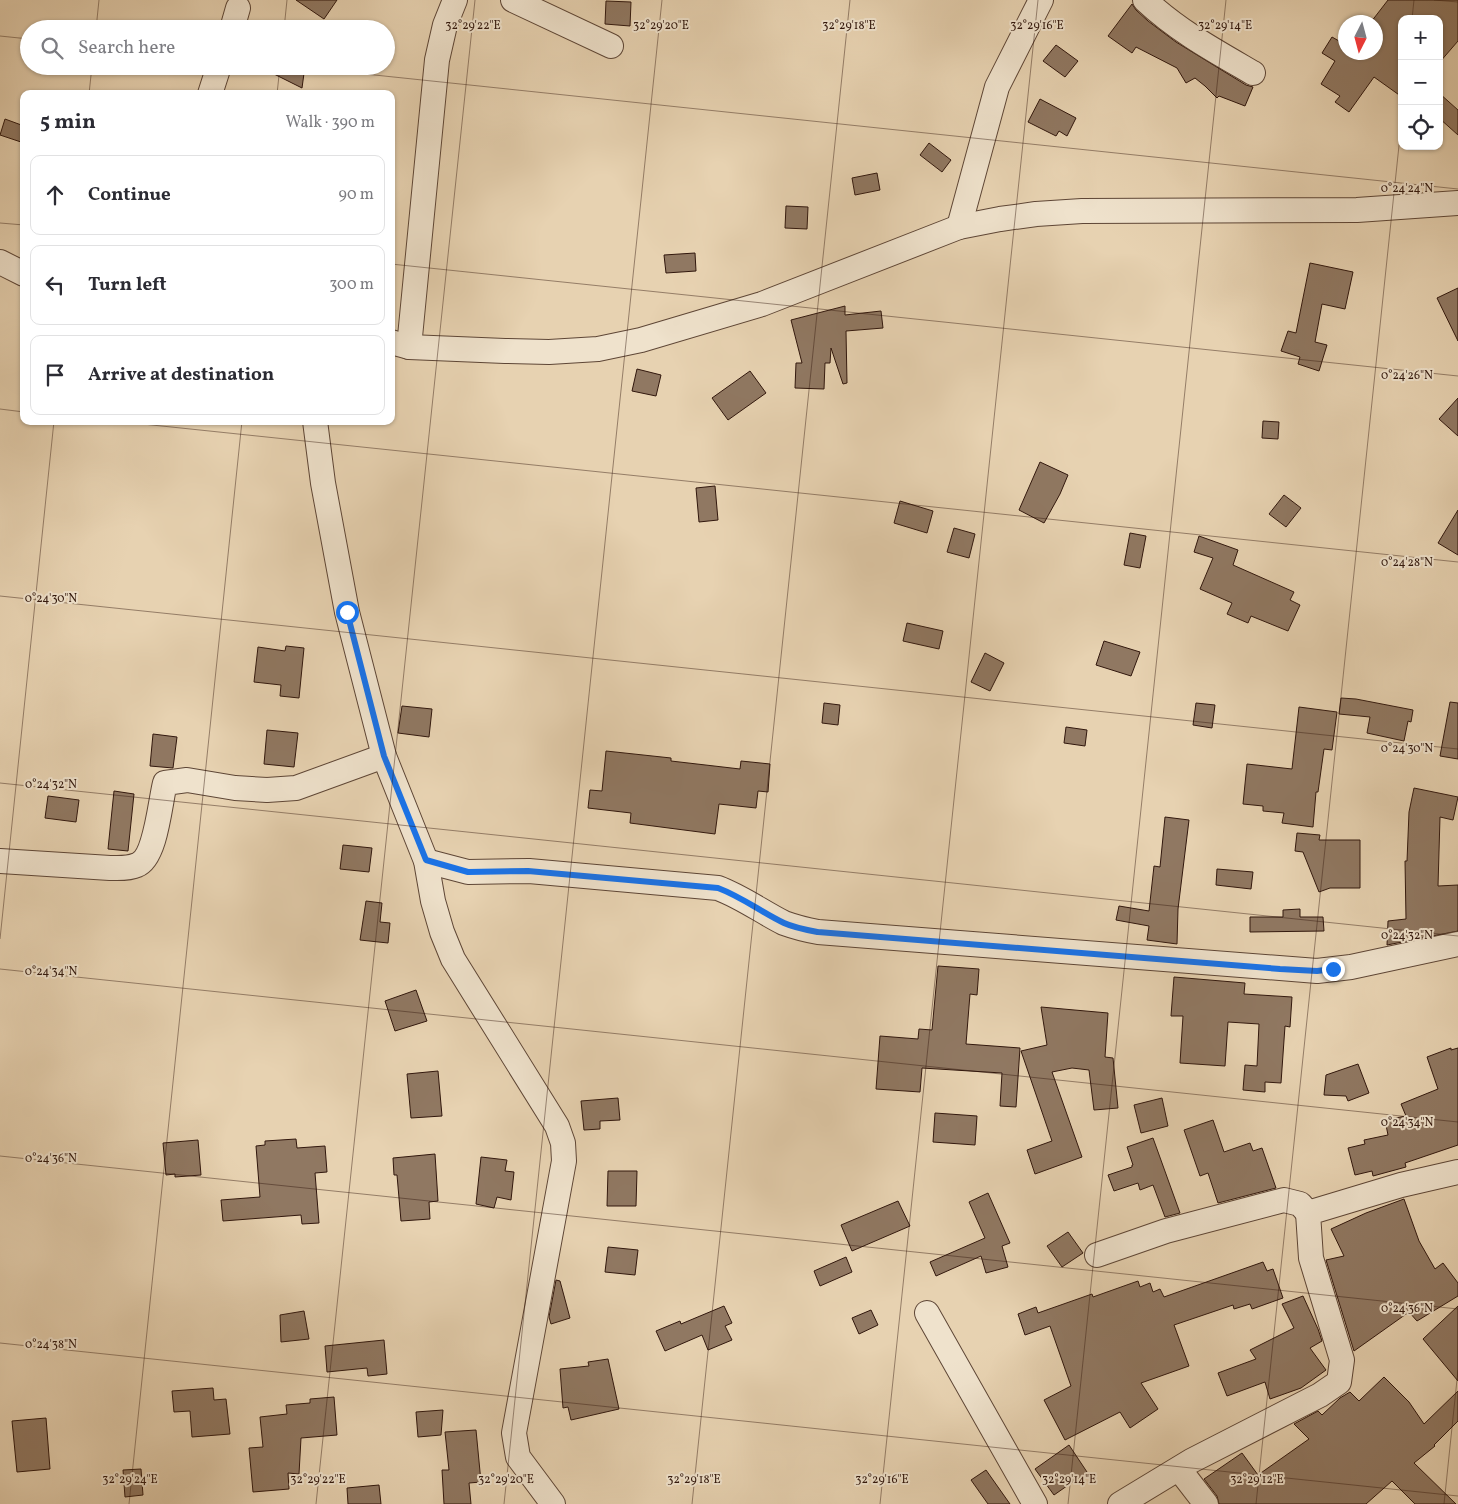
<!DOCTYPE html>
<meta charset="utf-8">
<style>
body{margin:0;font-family:Vollkorn,serif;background:#f2f2f3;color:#2b2b33}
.controls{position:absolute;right:15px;top:15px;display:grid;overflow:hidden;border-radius:10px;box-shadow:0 1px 4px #0004}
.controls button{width:45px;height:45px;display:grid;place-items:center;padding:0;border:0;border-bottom:1px solid #e1e1e2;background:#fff;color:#2b2b33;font:25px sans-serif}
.compass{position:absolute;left:1338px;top:15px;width:45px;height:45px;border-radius:50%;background:#fff;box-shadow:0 1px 4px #0004;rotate:186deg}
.stop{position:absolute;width:15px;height:15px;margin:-11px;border:4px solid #1a73e8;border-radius:50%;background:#fff}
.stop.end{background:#1a73e8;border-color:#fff;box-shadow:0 1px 5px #0008}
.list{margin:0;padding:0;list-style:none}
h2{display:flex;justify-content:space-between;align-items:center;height:65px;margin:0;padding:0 20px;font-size:21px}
h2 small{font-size:16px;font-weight:400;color:#7c7c81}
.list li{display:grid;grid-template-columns:32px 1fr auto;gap:15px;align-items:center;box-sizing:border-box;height:80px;margin:0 10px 10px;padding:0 10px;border:1px solid #e1e1e2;border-radius:10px}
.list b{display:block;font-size:19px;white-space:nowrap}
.list em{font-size:16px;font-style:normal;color:#7c7c81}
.icon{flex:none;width:28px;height:28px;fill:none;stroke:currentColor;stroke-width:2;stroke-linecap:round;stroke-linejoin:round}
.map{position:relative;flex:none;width:1458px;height:1504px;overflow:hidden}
.search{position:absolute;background:#fff;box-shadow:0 1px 4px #0004;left:20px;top:20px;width:375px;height:55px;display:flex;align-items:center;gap:12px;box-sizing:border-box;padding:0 18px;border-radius:28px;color:#7c7c81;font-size:19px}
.panel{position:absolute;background:#fff;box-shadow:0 1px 4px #0004;left:20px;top:90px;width:375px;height:335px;border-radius:10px}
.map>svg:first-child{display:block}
.building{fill:#907862;stroke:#31170d}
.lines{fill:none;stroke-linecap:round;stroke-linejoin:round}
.minor-casing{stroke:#5e4636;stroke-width:26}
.minor{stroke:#efe2cc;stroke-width:24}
.route{stroke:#1a73e8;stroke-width:6}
.ticks{fill:none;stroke:#31170d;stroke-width:1;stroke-opacity:0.45}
.ticks-label{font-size:12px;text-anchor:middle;fill:#31170d;stroke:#efe2cc;stroke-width:4;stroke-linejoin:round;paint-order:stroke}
</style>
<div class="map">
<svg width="1458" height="1504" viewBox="0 0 1458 1504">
<rect width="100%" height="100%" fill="#e7d2b1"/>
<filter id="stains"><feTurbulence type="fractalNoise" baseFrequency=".004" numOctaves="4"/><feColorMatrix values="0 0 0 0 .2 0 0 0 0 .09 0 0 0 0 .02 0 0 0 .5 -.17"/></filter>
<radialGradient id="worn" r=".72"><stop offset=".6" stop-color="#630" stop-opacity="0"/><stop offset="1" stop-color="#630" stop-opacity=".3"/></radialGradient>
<g class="building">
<path d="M296,0H337L324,19Z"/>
<path d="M1388,0H1458V41L1439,63V19H1402V97L1374,77L1349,112L1335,102L1340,96L1321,84L1335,61L1322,53L1332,37L1346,45V52H1376V22H1371Z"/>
<path d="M606,1L631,2L630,26L605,24Z"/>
<path d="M1132,4L1136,10L1148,21L1176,42L1246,85L1253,87L1245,106L1219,96L1217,98L1205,86L1195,78L1186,83L1177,68L1136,47L1132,53L1108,36Z"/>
<path d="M1056,45L1078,61L1065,77L1043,61Z"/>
<path d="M258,66H305L302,88Z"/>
<path d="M1439,93L1458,110V135L1439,118Z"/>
<path d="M1040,99L1076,118L1067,136L1059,131L1056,136L1028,122Z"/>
<path d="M5,119L24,126V143L0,135Z"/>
<path d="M929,143L951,160L942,172L920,155Z"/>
<path d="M877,173L880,190L855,195L852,178Z"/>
<path d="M786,206L808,207L807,229L785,228Z"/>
<path d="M695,253L696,271L666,273L664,255Z"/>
<path d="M1310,263L1353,272L1345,309L1322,304L1315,342L1327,345L1319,371L1298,364L1300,357L1281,351L1288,331L1296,333Z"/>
<path d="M1458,288V341L1437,298Z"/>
<path d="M845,306V315L881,311L883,328L846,331L847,383L843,384L831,348L830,363H825L824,389L795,388L796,363H802L791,320Z"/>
<path d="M637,369L661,375L656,396L632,391Z"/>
<path d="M750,371L766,393L728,420L712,398Z"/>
<path d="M1458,398V436L1439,419Z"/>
<path d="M1263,421L1279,422L1278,439L1262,438Z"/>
<path d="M1040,462L1068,475L1060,494L1044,523L1019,510Z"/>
<path d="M715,486L718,520L699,522L696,488Z"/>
<path d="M1284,495L1301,508L1286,527L1269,514Z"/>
<path d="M900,501L933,511L927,533L894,523Z"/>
<path d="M1458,510V555L1438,543Z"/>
<path d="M954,528L975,534L969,558L947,552Z"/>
<path d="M1130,533L1146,536L1140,568L1124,565Z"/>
<path d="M1199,536L1238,550L1233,565L1294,592L1290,600L1300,605L1288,631L1251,616L1248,623L1227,614L1232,603L1200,589L1213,558L1194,552Z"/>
<path d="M907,623L943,631L939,649L903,641Z"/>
<path d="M1104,641L1140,652L1131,676L1096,665Z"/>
<path d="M286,646L304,648L299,698L280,696L281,685L254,682L258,647L285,651Z"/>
<path d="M985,653L1004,663L990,691L971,682Z"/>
<path d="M1341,698L1356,699L1413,710L1411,722L1408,721L1404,741L1367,733L1370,717L1339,714Z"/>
<path d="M1450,702L1458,703V759L1440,756Z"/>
<path d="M824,703L840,705L838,725L822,723Z"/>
<path d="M1196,703L1215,705L1212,728L1193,725Z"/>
<path d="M402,706L432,709L429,737L398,733Z"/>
<path d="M1299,707L1337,712L1332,750L1324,749L1318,792H1316L1313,827L1282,823L1284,813L1263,811V806L1243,804L1247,764L1292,769Z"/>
<path d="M1066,727L1087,730L1085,746L1064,743Z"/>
<path d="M267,730L298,733L294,767L264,764Z"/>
<path d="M153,734L177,737L173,768L150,766Z"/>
<path d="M606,751L671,758V761L740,769L741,761L770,764L768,792L758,791L756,808L719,804L715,834L630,823L631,813L588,808L590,790L602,791Z"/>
<path d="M1414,788L1458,797L1453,820L1440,817L1438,886L1458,885V931L1387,945L1388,921L1406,919L1405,861H1407L1409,812Z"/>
<path d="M114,791L134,794L128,851L108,849Z"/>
<path d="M48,796L79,800L76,822L45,818Z"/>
<path d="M1165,817L1189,820L1178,909L1177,944L1147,940L1149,926L1116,920L1119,906L1149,911L1154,866L1160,867Z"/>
<path d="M1297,833L1320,835L1319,840H1360V888H1330L1319,892L1303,852L1295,851Z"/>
<path d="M343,845L372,848L369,872L340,869Z"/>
<path d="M1217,869L1253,872L1251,889L1216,885Z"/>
<path d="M366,901L382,903L380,922L390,923L388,943L360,940Z"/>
<path d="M1300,909V917H1323L1324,931L1250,932V917H1283V910Z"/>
<path d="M938,966L979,969L977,995L970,994L966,1044L1020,1048L1016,1107L1000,1106L1002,1073L922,1068L920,1092L876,1089L880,1036L918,1039L919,1029L932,1030Z"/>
<path d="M1174,977L1245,983L1244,994L1292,997L1290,1027L1285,1026L1281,1083L1265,1082V1092L1243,1090L1245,1065L1257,1066L1259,1024L1228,1022L1225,1066L1180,1063L1183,1016H1171Z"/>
<path d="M416,990L427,1021L395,1031L385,1001Z"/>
<path d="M1041,1007L1108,1013L1105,1057L1113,1058L1118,1108L1094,1110L1089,1070L1072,1068L1052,1072L1082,1157L1035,1174L1027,1150L1052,1141L1021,1051L1047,1045Z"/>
<path d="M1451,1048V1050L1458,1048V1145L1405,1163L1406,1167L1373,1176L1372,1171L1355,1175L1348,1148L1365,1144L1364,1140L1388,1135L1385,1120L1406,1116L1401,1104L1438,1089L1427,1057Z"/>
<path d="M1358,1064L1369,1093L1348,1101L1346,1096L1324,1095L1326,1075Z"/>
<path d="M438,1071L442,1116L411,1118L407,1074Z"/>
<path d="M618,1098L620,1120L600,1121V1129L584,1130L581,1101Z"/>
<path d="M1162,1098L1168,1126L1141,1133L1134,1105Z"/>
<path d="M935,1113L977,1116L975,1145L933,1142Z"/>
<path d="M1213,1120L1224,1152L1250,1143L1253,1151L1262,1148L1276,1188L1218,1203L1208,1173L1200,1176L1184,1130Z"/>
<path d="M1153,1138L1180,1213L1165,1217L1153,1185L1140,1190L1138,1183L1114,1191L1108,1175L1132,1167V1165H1133L1127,1147Z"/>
<path d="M296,1139L297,1148L325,1146L327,1172L315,1173L319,1223L302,1224L301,1215L223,1221L221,1200L260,1197L256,1146L265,1145V1141Z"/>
<path d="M198,1140L201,1175L175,1177V1174L166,1175L163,1143Z"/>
<path d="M435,1154L438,1201L429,1202L430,1219L401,1221L397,1175H394L393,1158Z"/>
<path d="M481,1157L507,1160L505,1171L514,1172L511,1200L497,1197L494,1208L476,1204Z"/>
<path d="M608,1171H637L636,1206H607Z"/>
<path d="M988,1193L1010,1243L1002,1246L1008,1267L986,1273L981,1256L936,1276L930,1262L985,1238L969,1202Z"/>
<path d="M1404,1199L1419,1241L1435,1269L1443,1263L1458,1283V1296L1417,1321L1409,1312L1354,1351L1326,1260L1344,1256L1331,1229L1366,1213Z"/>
<path d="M898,1201L910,1226L852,1251L841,1225Z"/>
<path d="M1068,1232L1083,1253L1062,1267L1047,1246Z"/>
<path d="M608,1247L638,1250L635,1275L605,1272Z"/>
<path d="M846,1257L852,1272L820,1286L814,1271Z"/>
<path d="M1263,1262L1267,1271L1273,1269L1283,1298L1252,1309L1250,1304L1234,1309L1233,1305L1174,1325L1189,1366L1141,1383L1158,1409L1130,1428L1120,1412L1065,1440L1044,1400L1071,1386L1050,1326L1025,1335L1018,1314L1036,1307L1038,1313L1092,1294L1093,1297L1138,1281L1140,1287L1150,1283L1153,1292L1160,1289L1164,1297Z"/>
<path d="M556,1280L560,1281L570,1318L551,1324L549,1317Z"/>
<path d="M1303,1296L1318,1329L1322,1341L1310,1348L1326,1370L1301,1388L1270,1399L1265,1382L1227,1396L1218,1373L1256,1359L1250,1350L1294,1328L1282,1304Z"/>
<path d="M724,1306L732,1323L725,1326L732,1340L708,1350L702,1335L665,1351L656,1331L680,1321L681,1324Z"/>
<path d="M1458,1306V1381L1423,1339Z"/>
<path d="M871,1310L878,1325L859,1334L852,1318Z"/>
<path d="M304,1311L309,1339L281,1342L280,1315Z"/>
<path d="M384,1340L387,1374L368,1376L367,1368L327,1372L325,1346Z"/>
<path d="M608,1359L619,1409L571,1420L568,1407L563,1408L560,1369L589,1366L588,1362Z"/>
<path d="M1384,1377L1409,1402L1424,1424L1458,1391V1421L1434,1445L1435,1446L1414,1463L1456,1504H1415L1392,1481L1366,1504H1219L1217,1496L1204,1479L1242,1453L1258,1475L1309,1439L1294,1424L1318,1411L1322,1415L1340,1398L1350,1392L1359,1401Z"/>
<path d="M213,1388L214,1400L226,1399L230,1434L192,1437L190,1411L174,1412L172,1391Z"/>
<path d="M334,1397L337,1435L301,1438L299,1474L288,1473L289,1489L253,1492L249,1448L263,1447L260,1417L287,1414L286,1405L310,1403V1399Z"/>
<path d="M443,1410L441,1435L418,1437L416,1412Z"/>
<path d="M46,1418L50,1469L17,1472L12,1421Z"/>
<path d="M476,1430L481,1482L469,1483L471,1504H444L442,1470H449L445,1432Z"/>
<path d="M1069,1445L1087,1472L1054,1495L1035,1469Z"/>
<path d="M141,1469L143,1495L125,1497L123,1470Z"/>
<path d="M986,1470L1010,1504H988L971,1480Z"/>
<path d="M379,1485L381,1504H348L347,1488Z"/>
</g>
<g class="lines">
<g class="minor-casing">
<g id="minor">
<path d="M513,0L611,46"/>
<path d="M1145,0C1178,31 1215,51 1253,73"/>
<path d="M232,29L238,8"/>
<path d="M210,94L219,66"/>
<path d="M959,227L997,87L1041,0"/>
<path d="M0,262L24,274"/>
<path d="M391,342L409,347L505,351L549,352L598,349L641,340L762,304L959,227L1000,219L1036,214L1082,211L1357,210L1458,203"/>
<path d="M409,347L437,60L445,25L455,0"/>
<path d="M315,421L323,483L347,612L384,756L426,861L433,901L442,932L453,959L557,1126L563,1143L564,1161L514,1433L518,1457L553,1504"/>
<path d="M0,861L110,868C119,868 128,869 137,865C156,858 160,802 165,783L187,780L235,788L267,790L296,788L384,756"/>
<path d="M426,861L468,872L529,871L718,888C742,897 762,912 784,923C795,927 807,930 818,932L1317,971L1351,967L1458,944"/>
<path d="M1097,1255L1166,1231L1284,1200L1300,1204L1308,1213"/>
<path d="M927,1313L1035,1504"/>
<path d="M1179,1469L1206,1504"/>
<path d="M1120,1504L1191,1461L1320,1395L1339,1382L1342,1360L1311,1258L1308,1213L1401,1185L1458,1172"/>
</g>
</g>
<use href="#minor" class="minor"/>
</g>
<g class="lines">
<path class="route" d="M347,612L384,756L426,860L468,872L528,871L718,888C742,897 761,912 784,923C795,928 807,930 818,932L1280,969L1317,971L1333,969"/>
</g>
<path class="ticks" d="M1434,0L1458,2M1412,19L1414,0M96,29L99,0M284,29L287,0M0,36L29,39M289,66L1458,189M89,94L92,66M277,94L280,66M0,223L24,225M391,264L1458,376M0,409L24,412M114,421L1458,562M0,596L1458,749M0,783L1458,936M0,939L54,421M0,969L1458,1122M0,1156L1458,1309M0,1343L1458,1496M129,1504L242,421M316,1504L475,0M504,1504L662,0M692,1504L850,0M880,1504L1038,0M1068,1504L1226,0M1256,1504L1402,117M1444,1504L1458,1370"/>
<g class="ticks-label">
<text x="473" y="29">32°29'22"E</text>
<text x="661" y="29">32°29'20"E</text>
<text x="849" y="29">32°29'18"E</text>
<text x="1037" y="29">32°29'16"E</text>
<text x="1225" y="29">32°29'14"E</text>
<text x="1407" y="192">0°24'24"N</text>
<text x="1407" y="379">0°24'26"N</text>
<text x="1407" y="566">0°24'28"N</text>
<text x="51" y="602">0°24'30"N</text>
<text x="1407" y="752">0°24'30"N</text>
<text x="51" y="788">0°24'32"N</text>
<text x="1407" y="939">0°24'32"N</text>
<text x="51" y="975">0°24'34"N</text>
<text x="1407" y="1126">0°24'34"N</text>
<text x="51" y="1162">0°24'36"N</text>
<text x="1407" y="1312">0°24'36"N</text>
<text x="51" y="1348">0°24'38"N</text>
<text x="130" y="1483">32°29'24"E</text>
<text x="318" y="1483">32°29'22"E</text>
<text x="506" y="1483">32°29'20"E</text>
<text x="694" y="1483">32°29'18"E</text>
<text x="882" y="1483">32°29'16"E</text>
<text x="1069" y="1483">32°29'14"E</text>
<text x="1257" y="1483">32°29'12"E</text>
</g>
<rect width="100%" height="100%" filter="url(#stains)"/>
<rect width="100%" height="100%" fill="url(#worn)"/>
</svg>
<div class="controls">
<button>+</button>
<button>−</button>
<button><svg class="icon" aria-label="locate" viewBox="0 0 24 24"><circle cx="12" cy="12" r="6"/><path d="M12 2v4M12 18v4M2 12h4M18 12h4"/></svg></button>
</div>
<svg class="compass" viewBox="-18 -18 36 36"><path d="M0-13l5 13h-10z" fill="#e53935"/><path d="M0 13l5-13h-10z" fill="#7c7c81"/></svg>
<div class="stop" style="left:347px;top:612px"></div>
<div class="stop end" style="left:1333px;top:969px"></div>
<div class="search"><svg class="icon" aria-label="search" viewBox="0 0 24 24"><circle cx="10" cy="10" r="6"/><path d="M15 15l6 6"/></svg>Search here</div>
<section class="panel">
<h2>5 min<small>Walk · 390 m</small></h2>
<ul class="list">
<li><svg class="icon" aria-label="ahead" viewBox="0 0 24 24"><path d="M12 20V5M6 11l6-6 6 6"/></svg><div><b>Continue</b></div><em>90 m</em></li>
<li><svg class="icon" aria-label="left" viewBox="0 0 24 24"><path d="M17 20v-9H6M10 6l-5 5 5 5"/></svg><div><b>Turn left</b></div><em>300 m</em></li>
<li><svg class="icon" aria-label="arrive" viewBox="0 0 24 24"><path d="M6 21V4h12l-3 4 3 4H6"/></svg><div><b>Arrive at destination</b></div></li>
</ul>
</section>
</div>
